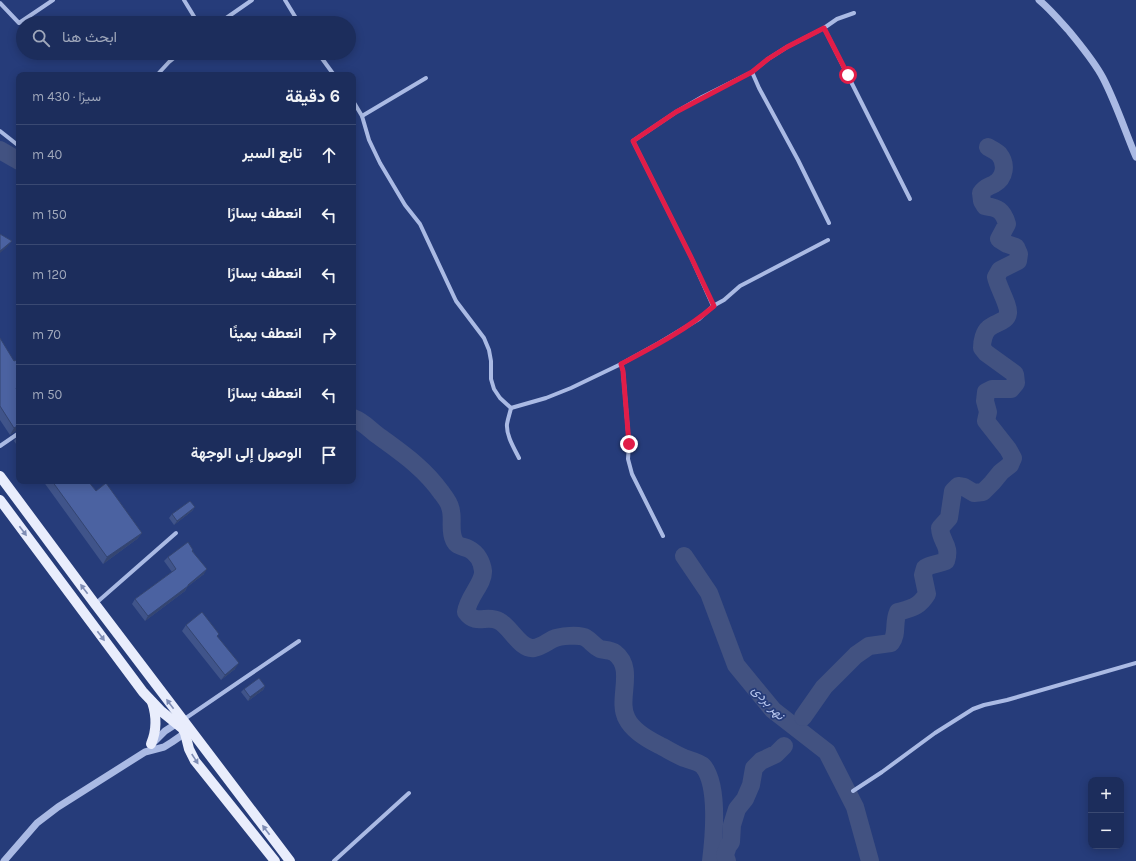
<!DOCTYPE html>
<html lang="ar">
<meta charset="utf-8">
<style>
body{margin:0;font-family:Karla,Vazirmatn,sans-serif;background:#253562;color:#f1f3f6;direction:rtl}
.controls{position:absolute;right:12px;bottom:12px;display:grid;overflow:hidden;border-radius:8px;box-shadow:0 2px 10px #0003}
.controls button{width:36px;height:36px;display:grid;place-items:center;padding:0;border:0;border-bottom:1px solid #3a4972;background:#1c2d5c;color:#f1f3f6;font:20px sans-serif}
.stop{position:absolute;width:12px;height:12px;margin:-9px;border:3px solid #e11d48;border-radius:50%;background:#fff}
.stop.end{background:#e11d48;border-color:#fff;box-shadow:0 1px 4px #0008}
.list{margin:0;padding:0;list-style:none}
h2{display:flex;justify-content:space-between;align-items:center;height:52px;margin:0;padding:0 16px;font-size:17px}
h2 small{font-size:13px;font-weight:400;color:#a0a8bb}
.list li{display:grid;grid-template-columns:26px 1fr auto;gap:12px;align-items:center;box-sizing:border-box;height:60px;padding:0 16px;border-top:1px solid #3a4972}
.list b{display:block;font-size:15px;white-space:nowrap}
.list em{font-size:13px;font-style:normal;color:#a0a8bb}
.icon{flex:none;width:22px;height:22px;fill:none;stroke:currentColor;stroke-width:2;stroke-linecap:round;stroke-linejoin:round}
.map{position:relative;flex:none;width:1136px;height:861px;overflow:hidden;direction:ltr}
.search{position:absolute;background:#1c2d5c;box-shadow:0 2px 10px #0003;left:16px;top:16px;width:340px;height:44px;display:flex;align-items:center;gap:10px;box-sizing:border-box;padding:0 14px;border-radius:22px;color:#a0a8bb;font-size:15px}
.panel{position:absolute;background:#1c2d5c;box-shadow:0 2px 10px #0003;left:16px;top:72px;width:340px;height:412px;border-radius:8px;direction:rtl}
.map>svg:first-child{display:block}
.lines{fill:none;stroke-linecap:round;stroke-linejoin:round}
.river{stroke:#425281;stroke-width:18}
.minor{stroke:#aabae4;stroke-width:4}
.tertiary{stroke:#aabae4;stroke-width:7}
.primary{stroke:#e9edfc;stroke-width:10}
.wall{fill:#40548a}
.shaded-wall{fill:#344571}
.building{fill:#4b62a1;stroke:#344571}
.oneway{fill:#7e8cb4}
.route{stroke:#e11d48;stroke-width:5}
.labels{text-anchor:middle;stroke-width:3.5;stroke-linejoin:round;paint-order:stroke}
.water-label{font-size:13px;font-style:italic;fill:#b5c4ec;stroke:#263c7a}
</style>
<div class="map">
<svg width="1136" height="861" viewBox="0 0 1136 861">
<rect width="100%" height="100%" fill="#263c7a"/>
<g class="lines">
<g class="river">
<path d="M0,150L19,161"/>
<path d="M353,418C366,423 369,430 380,437C403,454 424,468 441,492C444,496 449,502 450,507C454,517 449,530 454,540C457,547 463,546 469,549C477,553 482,562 483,571C484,583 468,597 466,612C476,626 487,614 499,621C511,627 520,650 534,648C541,647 547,642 553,639C559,636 580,634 586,638C591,641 594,646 600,649C604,650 611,650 615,653C636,669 616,700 627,719C633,731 647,739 659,745C667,749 675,754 684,758C689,760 699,762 703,766C719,785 714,837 711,861"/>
<path d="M684,556L709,593L736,665L773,710L827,752L855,807L870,861"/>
<path d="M803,717L824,687L856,655L869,646L891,643C898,634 893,623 898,612C912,608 919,607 927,594L923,575L925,568C931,564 939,564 946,561C951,545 941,543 940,528L949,518L953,491L958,486L964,487L974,493L983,492L992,483L1001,472L1010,465L1013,458L1008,449L986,421L988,412L985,401L986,392L992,389H1011L1016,383L1015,374L986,353L982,348C982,341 984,332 989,328C996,322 1007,322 1008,313C1009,305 998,287 996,277L1000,270L1018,261L1019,254L1016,247L1007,244L999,239L1007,224C1003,210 998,208 985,206L982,201L981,193C985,187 988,187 994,184C1005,178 1007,164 999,154C996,151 991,149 988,147"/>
<path d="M727,861L725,855L728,846L731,842L732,825L737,809L745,799L751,785L754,768L761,761L776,754L784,746"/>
</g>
<g class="minor">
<path d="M184,0L198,23"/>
<path d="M285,0L299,23"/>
<path d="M0,3L19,23L53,0"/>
<path d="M219,23L252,0"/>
<path d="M824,28L910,199"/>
<path d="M318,53L334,75"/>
<path d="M752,72L759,88L798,160L829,223"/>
<path d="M157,75L169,62L180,53"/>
<path d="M353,101L362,116L369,140L380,163L405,205L420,224L456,301L484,338L489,350L491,361V379L494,389L500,398L511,408"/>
<path d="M362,116L426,78"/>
<path d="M0,131L19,146"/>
<path d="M713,306L691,257L633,141L676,112L702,97L752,72L768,59L787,47L824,28L837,19L854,13"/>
<path d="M621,364L623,371L629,444L628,459L632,474L663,536"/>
<path d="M511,408L546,398L571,388L621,364L659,343L699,319L713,306L724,300L740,286L828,240"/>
<path d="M511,408C510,413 508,418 507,424C506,435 514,448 519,458"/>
<path d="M0,446L19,433"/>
<path d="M95,604L176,533"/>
<path d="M183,720L299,641"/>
<path d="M853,791L882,772L935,733L973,709L984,705L1007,700L1136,663"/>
<path d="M334,861L409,793"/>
</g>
<g class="tertiary">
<path d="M1039,0C1050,9 1059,20 1069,31C1081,46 1094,61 1103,78C1116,103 1125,131 1136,157"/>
<path d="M153,743L165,731L179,722"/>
<path d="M4,861L37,823L58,807L145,752L164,747L172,742L188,731"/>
</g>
<g class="primary">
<path d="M0,476L95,604L290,861"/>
<path d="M0,500L143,692L161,711L182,728L185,733L189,749L195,761L275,861"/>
<path d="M151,744C157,730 157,717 152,702"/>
</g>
</g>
<g class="wall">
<path d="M0,338L19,390L17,391L19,394V430H17L10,435L0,420Z"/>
<path d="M19,434V448L14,441Z"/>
<path d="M43,481H88L96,491L142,533L137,539L103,564Z"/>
<path d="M195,507L192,511L174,525L169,518L172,514Z"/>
<path d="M193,551L204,574L187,587L185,591L145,621L132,604L135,599L172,572L164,561L168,557Z"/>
<path d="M186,625L219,634L217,637L235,669L221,680L182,631Z"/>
<path d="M265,686L263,690L248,701L241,692L244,689Z"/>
</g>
<g class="shaded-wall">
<path d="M12,241L7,247L0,253V251Z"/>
<path d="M19,386V390L11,395L16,388Z"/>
<path d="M19,425V430H17L10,435L14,428Z"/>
<path d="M195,507L192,511L174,525L177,521Z"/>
<path d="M142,533L137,539L103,564L107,557Z"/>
<path d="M207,569L204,574L187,587L185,591L145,621L148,616Z"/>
<path d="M239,663L235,669L221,680L225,675Z"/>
<path d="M265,686L263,690L248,701L250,697Z"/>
</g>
<g class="building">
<path d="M0,234L12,241L0,251Z"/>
<path d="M0,338L14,361L19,359V386L16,388L19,394V425L14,428L0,406Z"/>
<path d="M52,481H88L96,491L106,483L142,533L107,557Z"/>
<path d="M190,501L195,507L177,521L172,514Z"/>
<path d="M188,542L193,550L192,551L207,569L188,585V586L148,616L135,599L176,569L168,557Z"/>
<path d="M202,612L219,634L217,636L239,663L225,675L186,625Z"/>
<path d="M259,678L265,686L250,697L244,689Z"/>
</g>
<defs><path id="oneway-solid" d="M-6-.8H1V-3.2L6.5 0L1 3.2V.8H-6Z"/></defs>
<g class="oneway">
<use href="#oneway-solid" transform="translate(23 531) rotate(53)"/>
<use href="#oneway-solid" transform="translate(84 589) rotate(-127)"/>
<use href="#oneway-solid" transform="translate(101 636) rotate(53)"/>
<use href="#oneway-solid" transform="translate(170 704) rotate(-127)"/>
<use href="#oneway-solid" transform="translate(195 759) rotate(57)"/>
<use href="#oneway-solid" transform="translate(266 830) rotate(-127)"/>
</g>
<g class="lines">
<path class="route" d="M629,444L623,371L621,364C653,347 686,330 714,306L691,257L633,141L676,112L752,72L768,59L787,47L824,28L848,75"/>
</g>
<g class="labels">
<g class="water-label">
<text transform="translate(769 702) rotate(47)" y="5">نهر بردى</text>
</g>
</g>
</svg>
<div class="controls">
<button>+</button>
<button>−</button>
</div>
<div class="stop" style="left:848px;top:75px"></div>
<div class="stop end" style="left:629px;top:444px"></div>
<div class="search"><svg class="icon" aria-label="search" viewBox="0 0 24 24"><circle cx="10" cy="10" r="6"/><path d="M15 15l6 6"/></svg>ابحث هنا</div>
<section class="panel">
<h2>6 دقيقة<small>سيرًا · 430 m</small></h2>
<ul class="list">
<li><svg class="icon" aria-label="ahead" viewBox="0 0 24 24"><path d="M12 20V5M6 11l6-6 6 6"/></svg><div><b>تابع السير</b></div><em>40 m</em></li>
<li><svg class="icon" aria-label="left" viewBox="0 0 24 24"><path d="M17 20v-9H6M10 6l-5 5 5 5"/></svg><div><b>انعطف يسارًا</b></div><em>150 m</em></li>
<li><svg class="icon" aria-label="left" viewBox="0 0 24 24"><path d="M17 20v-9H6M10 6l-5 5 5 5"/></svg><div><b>انعطف يسارًا</b></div><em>120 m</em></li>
<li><svg class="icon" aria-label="right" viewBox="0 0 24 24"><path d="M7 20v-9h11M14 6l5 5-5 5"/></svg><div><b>انعطف يمينًا</b></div><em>70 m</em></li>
<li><svg class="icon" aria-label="left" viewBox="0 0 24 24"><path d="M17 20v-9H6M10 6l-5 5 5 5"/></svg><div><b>انعطف يسارًا</b></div><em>50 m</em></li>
<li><svg class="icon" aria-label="arrive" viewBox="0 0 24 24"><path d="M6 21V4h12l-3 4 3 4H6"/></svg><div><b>الوصول إلى الوجهة</b></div></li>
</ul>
</section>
</div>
